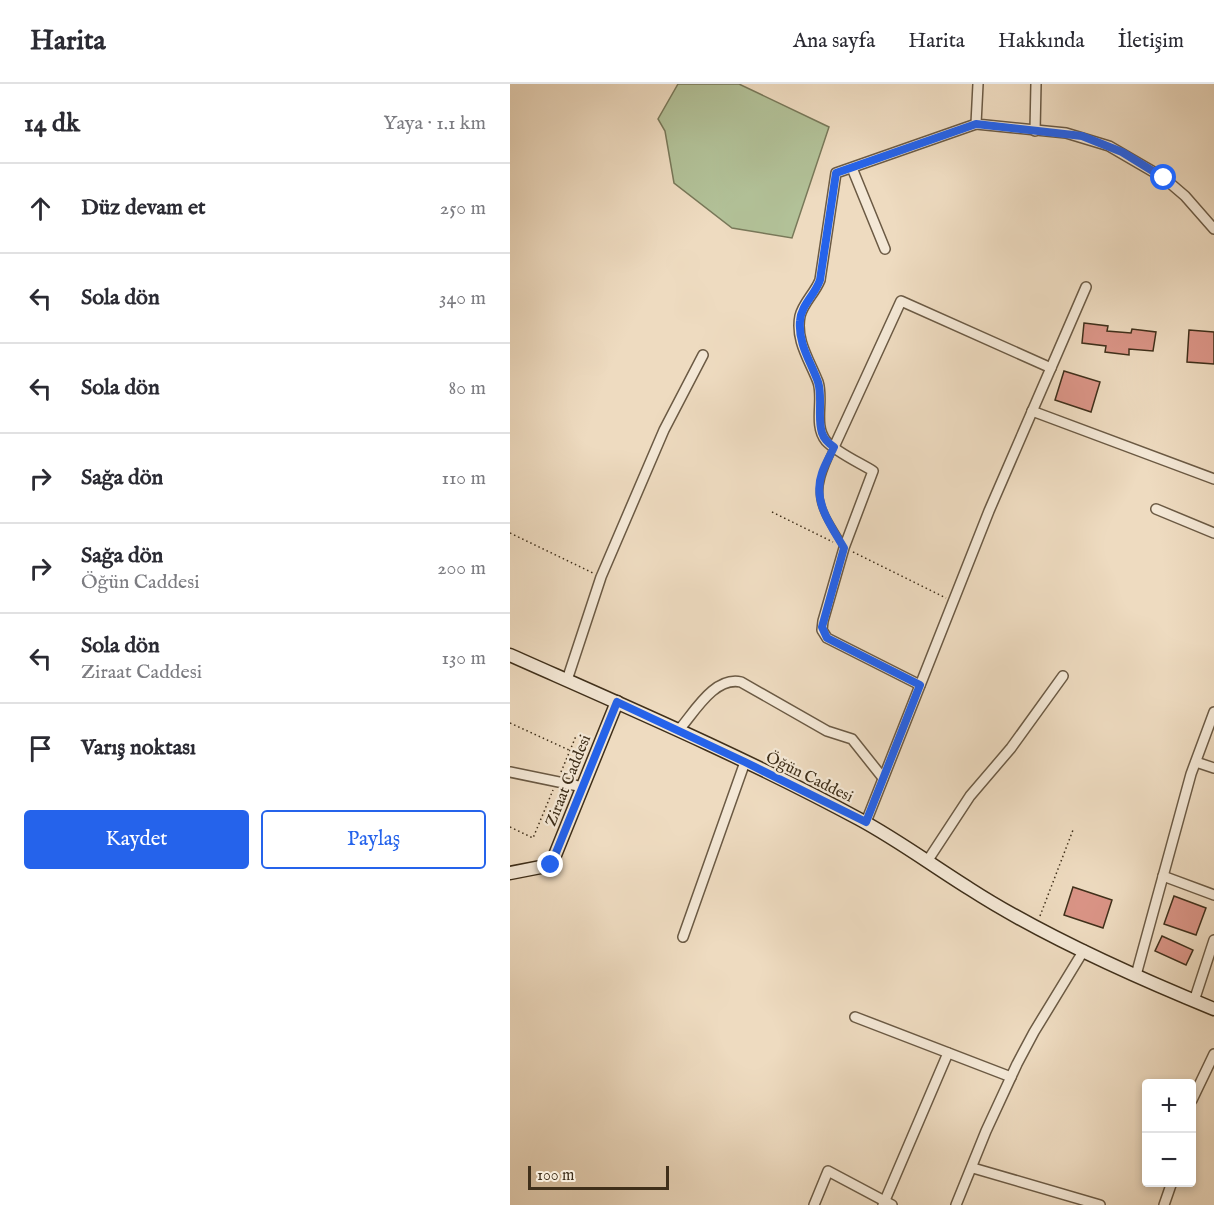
<!DOCTYPE html>
<html lang="tr">
<meta charset="utf-8">
<style>
body{margin:0;font-family:"IM FELL English",serif;background:#f7f7f7;color:#2b2b33}
.controls{position:absolute;right:18px;bottom:18px;display:grid;overflow:hidden;border-radius:6px;box-shadow:0 3px 9px #0003}
.controls button{width:54px;height:54px;display:grid;place-items:center;padding:0;border:0;border-bottom:2px solid #e1e1e2;background:#fff;color:#2b2b33;font:30px sans-serif}
.scale{position:absolute;left:18px;bottom:15px;width:141px;box-sizing:border-box;padding-left:6px;border:3px solid #3f2f1a;border-top:0;font-size:16px;line-height:21px;white-space:nowrap;color:#3f2f1a;-webkit-text-stroke:4px #f4e8d6;paint-order:stroke}
.stop{position:absolute;width:18px;height:18px;margin:-14px;border:4px solid #2563eb;border-radius:50%;background:#fff}
.stop.end{background:#2563eb;border-color:#fff;box-shadow:0 2px 6px #0008}
.list{margin:0;padding:0;list-style:none}
h2{display:flex;justify-content:space-between;align-items:center;height:78px;margin:0;padding:0 24px;font-size:26px}
h2 small{font-size:20px;font-weight:400;color:#7c7c81}
.list li{display:grid;grid-template-columns:39px 1fr auto;gap:18px;align-items:center;box-sizing:border-box;height:90px;padding:0 24px;border-top:2px solid #e1e1e2}
.list b{display:block;font-size:22px;white-space:nowrap}
.list p{margin:0;font-size:20px;white-space:nowrap;color:#7c7c81}
.list em{font-size:20px;font-style:normal;color:#7c7c81}
.actions{display:flex;gap:12px;padding:18px 24px}
.actions a{flex:1;padding:14px 0;border:2px solid #2563eb;border-radius:6px;text-align:center;font-size:21px;color:#2563eb}
.actions .main{background:#2563eb;color:#fff}
.icon{flex:none;width:33px;height:33px;fill:none;stroke:currentColor;stroke-width:2;stroke-linecap:round;stroke-linejoin:round}
.map{position:relative;flex:none;width:704px;height:1121px;overflow:hidden}
header{display:flex;align-items:center;gap:36px;box-sizing:border-box;height:84px;padding:0 30px;background:#fff;border-bottom:2px solid #e1e1e2}
header strong{font-size:28px}
nav{display:flex;gap:33px;margin-inline-start:auto;font-size:21px}
main{display:flex}
aside{flex:1;background:#fff}
.map>svg:first-child{display:block}
.green{fill:#b2c198;stroke:#787859;stroke-width:1.5}
.building{fill:#da9486;stroke:#3f2f1a;stroke-width:1.5}
.lines{fill:none;stroke-linecap:round;stroke-linejoin:round}
.lane-casing{stroke:#6b5a44;stroke-width:8}
.street-casing{stroke:#6b5a44;stroke-width:12}
.secondary-casing{stroke:#3f2f1a;stroke-width:15}
.path{stroke:#3f2f1a;stroke-width:1.5;stroke-dasharray:1.5 3;stroke-linecap:butt}
.lane{stroke:#f4e8d6;stroke-width:4.5}
.street{stroke:#f4e8d6;stroke-width:9}
.secondary{stroke:#f4e8d6;stroke-width:12}
.route{stroke:#2563eb;stroke-width:8}
.labels{text-anchor:middle;stroke-width:4.5;stroke-linejoin:round;paint-order:stroke}
.street-label{font-size:16px;fill:#3f2f1a;stroke:#f4e8d6}
</style>
<header>
<strong>Harita</strong>
<nav><a>Ana sayfa</a><a>Harita</a><a>Hakkında</a><a>İletişim</a></nav>
</header>
<main>
<aside>
<h2>14 dk<small>Yaya · 1.1 km</small></h2>
<ul class="list">
<li><svg class="icon" aria-label="ahead" viewBox="0 0 24 24"><path d="M12 20V5M6 11l6-6 6 6"/></svg><div><b>Düz devam et</b></div><em>250 m</em></li>
<li><svg class="icon" aria-label="left" viewBox="0 0 24 24"><path d="M17 20v-9H6M10 6l-5 5 5 5"/></svg><div><b>Sola dön</b></div><em>340 m</em></li>
<li><svg class="icon" aria-label="left" viewBox="0 0 24 24"><path d="M17 20v-9H6M10 6l-5 5 5 5"/></svg><div><b>Sola dön</b></div><em>80 m</em></li>
<li><svg class="icon" aria-label="right" viewBox="0 0 24 24"><path d="M7 20v-9h11M14 6l5 5-5 5"/></svg><div><b>Sağa dön</b></div><em>110 m</em></li>
<li><svg class="icon" aria-label="right" viewBox="0 0 24 24"><path d="M7 20v-9h11M14 6l5 5-5 5"/></svg><div><b>Sağa dön</b><p>Öğün Caddesi</p></div><em>200 m</em></li>
<li><svg class="icon" aria-label="left" viewBox="0 0 24 24"><path d="M17 20v-9H6M10 6l-5 5 5 5"/></svg><div><b>Sola dön</b><p>Ziraat Caddesi</p></div><em>130 m</em></li>
<li><svg class="icon" aria-label="arrive" viewBox="0 0 24 24"><path d="M6 21V4h12l-3 4 3 4H6"/></svg><div><b>Varış noktası</b></div></li>
</ul>
<div class="actions"><a class="main">Kaydet</a><a>Paylaş</a></div>
</aside>
<div class="map">
<svg width="704" height="1121" viewBox="0 0 704 1121">
<rect width="100%" height="100%" fill="#eedbc0"/>
<filter id="stains"><feTurbulence type="fractalNoise" baseFrequency=".00333" numOctaves="4"/><feColorMatrix values="0 0 0 0 .2 0 0 0 0 .09 0 0 0 0 .02 0 0 0 .5 -.17"/></filter>
<radialGradient id="worn" r=".72"><stop offset=".6" stop-color="#630" stop-opacity="0"/><stop offset="1" stop-color="#630" stop-opacity=".3"/></radialGradient>
<path class="green" d="M168,0H229L319,43L282,154L222,144L164,99L155,47L148,35Z"/>
<g class="building">
<path d="M574,239L598,242L597,247L621,249L622,245L646,248L643,267L619,265V271L595,268L596,262L572,259Z"/>
<path d="M679,246L704,248V280L677,278Z"/>
<path d="M554,287L590,298L581,328L545,316Z"/>
<path d="M563,803L602,816L593,844L554,831Z"/>
<path d="M664,812L696,824L686,851L654,840Z"/>
<path d="M652,852L683,866L676,881L645,867Z"/>
</g>
<g class="lines">
<g class="lane-casing">
<path id="lane" d="M323,365C301,412 307,419 333,461"/>
</g>
<g class="street-casing">
<g id="street">
<path d="M468,0L466,40L556,49L599,62L654,94L675,112L704,145"/>
<path d="M525,47L526,0"/>
<path d="M342,84L375,165"/>
<path d="M522,327L704,395"/>
<path d="M324,363L391,217L541,284"/>
<path d="M646,425L704,449"/>
<path d="M57,596L91,493L154,346L193,271"/>
<path d="M410,601L317,554L312,546L313,537L334,464L363,387C350,379 326,368 316,357C303,341 314,316 308,298C300,277 285,256 290,232C293,219 305,209 310,196L326,89L466,40"/>
<path d="M168,647C184,629 204,592 231,598L317,647L342,655L373,694"/>
<path d="M686,678L704,684"/>
<path d="M0,688L73,703"/>
<path d="M356,738L479,427L576,203"/>
<path d="M418,776L460,712L501,664L553,592"/>
<path d="M653,792L704,811"/>
<path d="M173,853L235,678"/>
<path d="M626,891L681,690L704,628"/>
<path d="M684,917L704,856"/>
<path d="M345,933L501,993"/>
<path d="M682,1016L704,970"/>
<path d="M463,1084L590,1121"/>
<path d="M304,1121L318,1087L382,1121"/>
<path d="M373,1121L438,969"/>
<path d="M446,1121L476,1047L507,980L524,948L574,866"/>
<path d="M654,1121L662,1098"/>
</g>
</g>
<g class="secondary-casing">
<g id="secondary">
<path d="M0,571C117,623 236,674 349,735C388,756 423,782 460,805C533,852 623,892 704,925"/>
<path d="M0,789L41,781L107,618"/>
</g>
</g>
<g class="path">
<path d="M262,428L323,458"/>
<path d="M0,449L83,489"/>
<path d="M343,468L436,514"/>
<path d="M0,639L59,666"/>
<path d="M51,688L66,652"/>
<path d="M0,743L23,754L43,706"/>
<path d="M530,832L563,746"/>
</g>
<use href="#lane" class="lane"/>
<use href="#street" class="street"/>
<use href="#secondary" class="secondary"/>
</g>
<g class="lines">
<path class="route" d="M41,781L107,618L235,678L356,738L410,601L317,554L312,543L334,464C321,442 302,417 312,389C315,380 320,372 324,363C318,359 314,355 312,349C307,333 313,314 308,298C301,278 288,260 290,237C291,221 305,211 310,196L326,89L466,40L572,52L612,68L654,94"/>
</g>
<g class="labels">
<g class="street-label">
<text transform="translate(300 692) rotate(26)" y="6">Öğün Caddesi</text>
<text transform="translate(57 696) rotate(-68)" y="6">Ziraat Caddesi</text>
</g>
</g>
<rect width="100%" height="100%" filter="url(#stains)"/>
<rect width="100%" height="100%" fill="url(#worn)"/>
</svg>
<div class="controls">
<button>+</button>
<button>−</button>
</div>
<div class="scale">100 m</div>
<div class="stop" style="left:654px;top:94px"></div>
<div class="stop end" style="left:41px;top:781px"></div>
</div>
</main>
